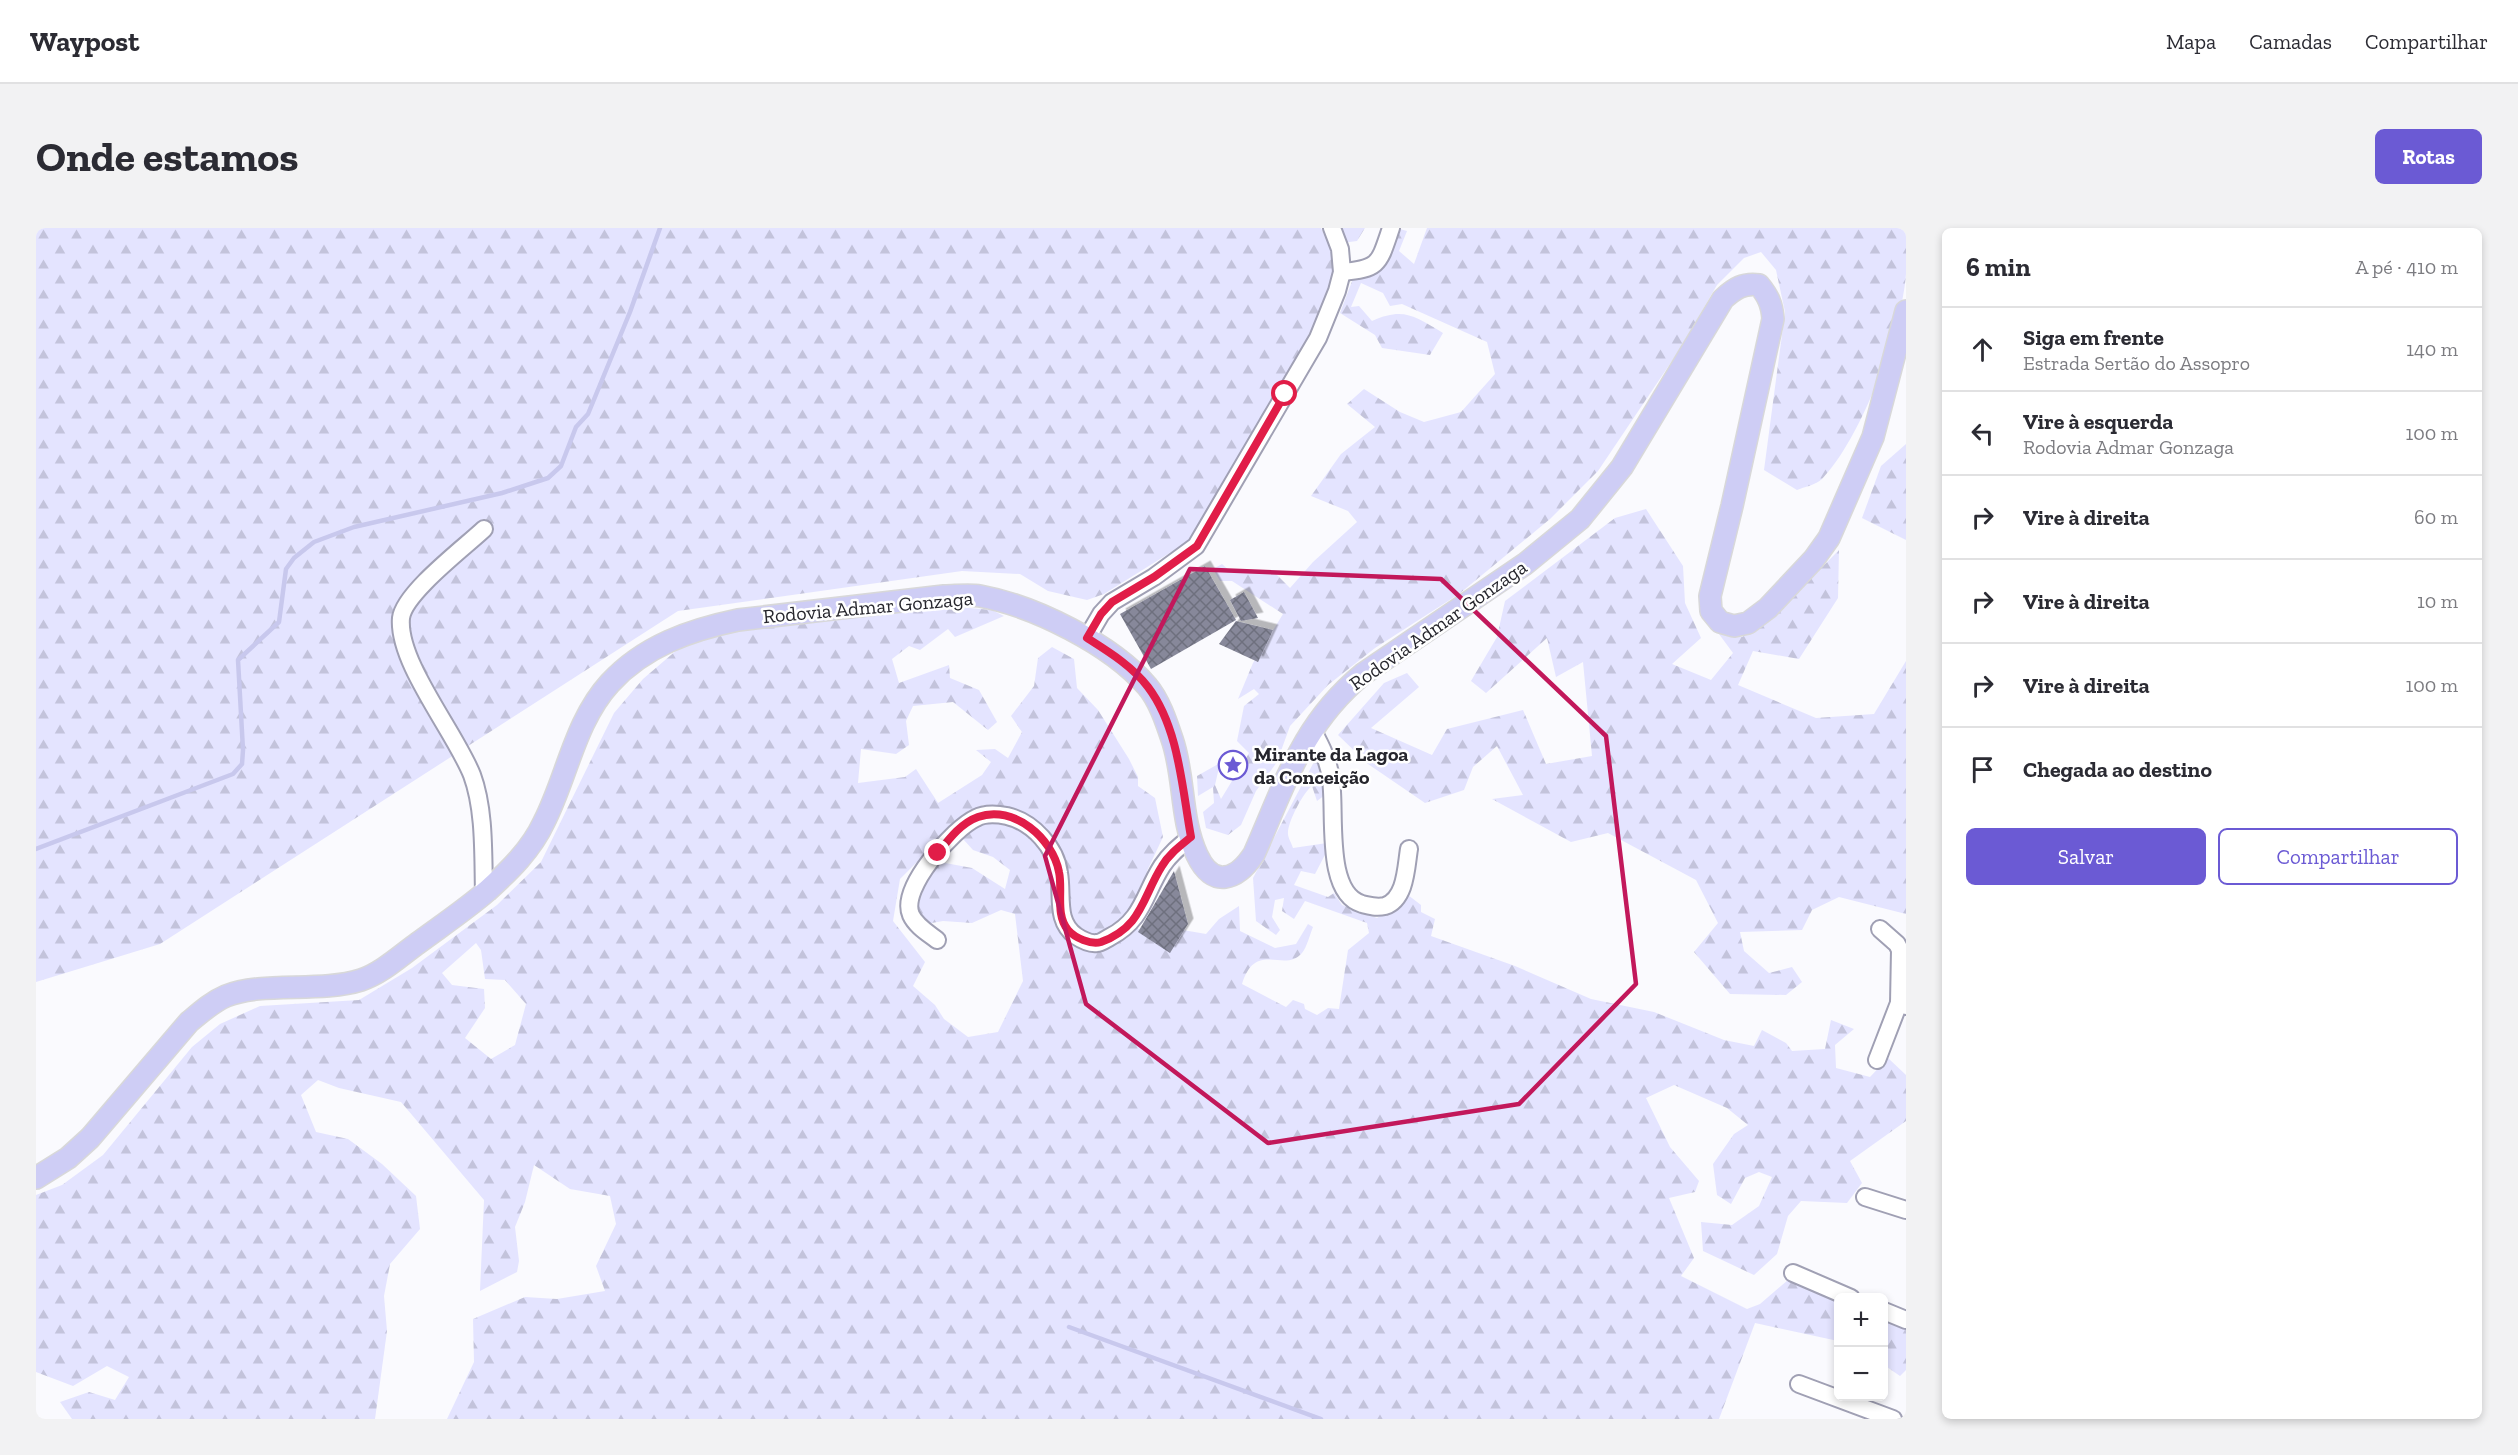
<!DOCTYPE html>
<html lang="pt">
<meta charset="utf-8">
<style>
body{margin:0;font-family:"Zilla Slab",serif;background:#f2f2f3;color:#2b2b33}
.controls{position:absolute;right:18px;bottom:18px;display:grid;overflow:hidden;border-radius:9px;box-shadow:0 3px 9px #0003}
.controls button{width:54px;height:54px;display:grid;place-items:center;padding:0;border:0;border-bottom:2px solid #e1e1e2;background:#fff;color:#2b2b33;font:30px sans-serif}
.stop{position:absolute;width:18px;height:18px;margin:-14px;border:4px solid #e11d48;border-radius:50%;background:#fff}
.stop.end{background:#e11d48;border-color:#fff;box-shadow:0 2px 6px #0008}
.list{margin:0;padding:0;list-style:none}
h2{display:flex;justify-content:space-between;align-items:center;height:78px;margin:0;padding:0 24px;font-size:26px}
h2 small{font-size:20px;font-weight:400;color:#7c7c81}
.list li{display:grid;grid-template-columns:39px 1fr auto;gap:18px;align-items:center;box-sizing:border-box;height:84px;padding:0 24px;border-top:2px solid #e1e1e2}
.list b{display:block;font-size:22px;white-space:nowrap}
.list p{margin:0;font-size:20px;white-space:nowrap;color:#7c7c81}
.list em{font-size:20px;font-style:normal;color:#7c7c81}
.actions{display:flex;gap:12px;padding:18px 24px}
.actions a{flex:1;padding:14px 0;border:2px solid #6b5ad4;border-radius:9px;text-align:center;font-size:21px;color:#6b5ad4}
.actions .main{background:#6b5ad4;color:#fff}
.icon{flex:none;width:33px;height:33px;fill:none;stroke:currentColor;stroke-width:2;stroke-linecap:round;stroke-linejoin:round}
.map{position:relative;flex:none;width:1870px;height:1191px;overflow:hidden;border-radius:9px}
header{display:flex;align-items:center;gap:36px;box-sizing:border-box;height:84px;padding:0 30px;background:#fff;border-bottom:2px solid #e1e1e2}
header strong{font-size:28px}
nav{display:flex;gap:33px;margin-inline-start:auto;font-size:21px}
.intro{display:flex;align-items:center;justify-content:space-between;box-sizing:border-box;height:144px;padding:0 36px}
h1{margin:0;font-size:42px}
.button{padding:15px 27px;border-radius:9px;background:#6b5ad4;color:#fff;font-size:21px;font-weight:700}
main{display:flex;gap:36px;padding:0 36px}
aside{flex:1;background:#fff;border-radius:9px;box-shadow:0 3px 9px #0003}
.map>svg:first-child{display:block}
.forest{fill:url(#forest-firs);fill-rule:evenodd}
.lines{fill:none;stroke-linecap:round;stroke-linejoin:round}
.stream{stroke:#c8c8ed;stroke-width:4.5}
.building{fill:url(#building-cross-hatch);filter:url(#shadow)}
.minor-casing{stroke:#a0a0b4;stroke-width:20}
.major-casing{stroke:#d8d8d9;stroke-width:24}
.minor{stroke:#fff;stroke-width:16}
.major{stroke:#cecdf5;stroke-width:21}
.route{stroke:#e11d48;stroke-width:8}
.marked{fill:none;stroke:#c2185b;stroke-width:4.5;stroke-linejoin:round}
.labels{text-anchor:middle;stroke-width:5;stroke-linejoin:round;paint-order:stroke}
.street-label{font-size:20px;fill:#26262d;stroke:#fff}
.poi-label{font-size:20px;font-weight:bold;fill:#26262d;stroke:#fff;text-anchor:start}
</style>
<header>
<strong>Waypost</strong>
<nav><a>Mapa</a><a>Camadas</a><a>Compartilhar</a></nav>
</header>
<div class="intro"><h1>Onde estamos</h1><a class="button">Rotas</a></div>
<main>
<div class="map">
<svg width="1870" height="1191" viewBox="0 0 1870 1191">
<defs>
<pattern id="forest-firs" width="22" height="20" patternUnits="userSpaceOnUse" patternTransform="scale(1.5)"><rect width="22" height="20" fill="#e4e4ff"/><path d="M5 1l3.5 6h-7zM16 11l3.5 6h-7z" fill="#c3c3db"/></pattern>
<pattern id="building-cross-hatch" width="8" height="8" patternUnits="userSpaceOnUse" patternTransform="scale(1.5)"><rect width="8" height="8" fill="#87889a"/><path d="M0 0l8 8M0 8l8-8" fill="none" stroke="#6e6f7e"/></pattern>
<filter id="shadow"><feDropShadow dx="5.5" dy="-5.5" stdDeviation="0" flood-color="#0004"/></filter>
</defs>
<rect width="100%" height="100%" fill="#fafafe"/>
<g class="forest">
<path d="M0,0H1285L1296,24L1298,51L1278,97L1176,280L1156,311L1068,366L1051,372L1012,363L984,346L926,343L642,383L124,716L0,754Z"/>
<path d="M1299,0H1329L1321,13L1306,15Z"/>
<path d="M1360,0L1371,3L1363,23L1378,36L1391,0H1870C1870,15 1870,31 1870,46C1866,102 1825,211 1786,251C1780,257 1768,259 1761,262L1728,242L1749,84L1740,42L1725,24L1708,30L1681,57L1644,121L1562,243L1514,291L1423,366L1339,420L1292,457L1254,498L1241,534L1220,563L1205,597L1192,607L1170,600L1167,584L1178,575L1177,559L1162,568L1161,548L1184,535L1179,557L1185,571L1213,525L1201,513L1208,478L1223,466L1218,461L1202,471L1217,435L1247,386L1196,353H1184L1177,341L1186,336L1196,345L1237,343L1254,360L1277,334L1321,294L1312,283L1275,268L1305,226L1339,199L1311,176L1328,161L1364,184L1388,194L1425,184L1459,146L1451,114L1366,76L1354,78L1347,65L1325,55L1315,79L1323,78L1336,93C1368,79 1378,88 1407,105L1394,127L1346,120L1339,107L1304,85L1318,48Z"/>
<path d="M1870,216V312L1826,290L1845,238Z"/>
<path d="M1610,281L1647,338L1649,375L1665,410L1636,436L1675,452L1697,425L1680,402L1706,409L1731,395L1803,322L1802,370L1763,431L1717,423L1702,457L1780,490L1838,486L1870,433V686L1803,669L1776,682L1766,702L1704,704L1708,723L1733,745L1756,739L1766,754L1750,767L1694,766L1658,724L1682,695L1660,652L1572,605L1535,614L1456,571L1487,567L1461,518L1437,539L1428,562L1389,575L1332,536L1302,507L1348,455L1371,445L1383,459L1335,500L1396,527L1411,501L1487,482L1510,536L1556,528L1547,434L1520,449L1511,410L1450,465L1435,453L1461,409L1469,373L1579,290Z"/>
<path d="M910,378L956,382L968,388L919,409L912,401L884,422L873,418L856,431L863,455L913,437L914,450L943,462L961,494L952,502L917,474L877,478L870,493L873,517L860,526L825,521L822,555L869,549L880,541L902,575L946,547L955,534L940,522L959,521L972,530L986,504L975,488L998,458L1002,430L1016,419L1038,431L1041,460L1062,482L1093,531L1102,549V558L1119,570L1127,609L1111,643L1109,660L1090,693L1133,720L1147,702L1170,706L1183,691L1203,678L1204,703L1239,720L1260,716L1272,696L1277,699C1274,706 1271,719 1266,725C1248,746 1220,711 1206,756L1250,779L1257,772L1268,776L1269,781L1281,787L1292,780L1303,781L1312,722L1333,705L1331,695L1269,673L1258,691L1246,683L1248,670L1239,672L1236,689L1244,702L1240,707L1220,693L1217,650L1280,530L1290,532L1289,567L1281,573L1276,558C1268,563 1251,595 1252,606C1252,610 1256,616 1257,620L1291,615L1292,621L1279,646L1265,643L1258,657L1292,669L1298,665L1306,677L1341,690L1372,667L1385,677V684L1399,691L1395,708L1479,738L1555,771L1618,784L1688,812L1718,818L1726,802L1750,815L1756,823L1789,821L1795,792L1818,801L1799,817L1800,840L1834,849L1852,830L1870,847V893L1814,933L1826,955L1811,975L1765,973L1752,988L1741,1026L1718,1047L1667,1023L1665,994L1696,997L1723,978L1736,949L1723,944L1709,950L1695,976L1681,967L1677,936L1698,906L1712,897L1691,880L1638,857L1610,870L1634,919L1663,953L1659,964L1633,970L1658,1030L1645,1048L1711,1081L1724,1076L1752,1052L1802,1072V1113L1719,1095L1683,1191H411L438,1134L437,1091L489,1069L521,1071L569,1063L560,1038L580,996L574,968L534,961L498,937L489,974L479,999L483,1033L481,1044L444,1063L448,972L365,874L303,860L282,852L265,867L280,904L312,911L346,936L380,968L384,1001L354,1036L348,1068L351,1103L339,1191H36L24,1174L53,1164L79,1172L93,1149L71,1138L37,1158L0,1144V967L26,957L67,927L156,819L184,796L224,778L323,772L376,740L461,677L505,634L578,485L607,451L642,421L677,405ZM947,577L972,579L968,590L947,592L927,611L937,622L957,629L974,642L969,661L936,640L904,634L890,655L881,680L890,696L907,693L936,695L965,682L979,686L987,753L962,804L932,809L908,791L899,777L877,758L889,734L857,693L864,651L911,604ZM440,715L445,722L449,751L469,752L490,776L479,817L455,831L429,810L449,780L448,761L416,757L406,745Z"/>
<path d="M1848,1091L1870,1100V1142L1864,1148L1848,1137V1130L1852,1125L1848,1124Z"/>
</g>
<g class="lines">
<g class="stream">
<path d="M0,621L197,546L206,536L207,522L202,432L243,394L250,341L258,330L278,314L318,299L466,265L512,250L525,238L540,199L552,186L594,84L624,0"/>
<path d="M1033,1099L1285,1191"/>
</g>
</g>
<g class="building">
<path d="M1169,338L1200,392L1115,441L1084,386Z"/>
<path d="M1208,364L1222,390L1205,393L1194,372Z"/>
<path d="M1200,393L1237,402L1222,434L1183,416Z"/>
<path d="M1138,643L1152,696L1134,725L1102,704Z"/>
</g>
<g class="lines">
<g class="minor-casing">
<g id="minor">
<path d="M1306,44C1344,41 1343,35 1355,0"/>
<path d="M1051,410L1065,386L1076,374L1118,349L1160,318L1282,110L1301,63L1306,44L1304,21L1296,0"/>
<path d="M1276,501C1285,518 1293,533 1295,552C1300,584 1288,665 1326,676C1335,678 1340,680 1349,678C1370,671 1370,639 1373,621"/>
<path d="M448,665C447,628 449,582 436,547C419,504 361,434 365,390C368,365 429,319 448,301"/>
<path d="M1844,701L1861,716L1864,722L1863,775L1870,778"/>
<path d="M901,712C892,705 880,698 875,687C863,660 918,600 940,590C949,585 961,586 971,588C997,594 1020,620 1023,645C1027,668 1019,693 1040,708C1046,712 1054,716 1061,715C1065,715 1070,711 1074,709C1107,692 1108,666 1126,638C1134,626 1144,618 1155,609"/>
<path d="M1841,832L1863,775"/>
<path d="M1829,969L1870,982"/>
<path d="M1757,1045L1815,1070"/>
<path d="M1848,1083L1870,1092"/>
<path d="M1763,1156L1857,1191"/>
</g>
</g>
<g class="major-casing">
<path id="major" d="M0,950L32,930L54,910L153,794C165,784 176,774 190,768C227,753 284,765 325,752C346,745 364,728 382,715C405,698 429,682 451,663C473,643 495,622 508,594C531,549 539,493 574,455C608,418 654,402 702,392L908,368C919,368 933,366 944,368C998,378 1075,416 1111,458C1123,472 1130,493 1136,511C1149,548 1144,591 1161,627C1177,661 1201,652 1218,626C1249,556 1266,496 1327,446L1489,336L1544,291L1586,239L1687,71C1699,60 1707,55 1723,57C1732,68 1736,76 1737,91L1696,278L1674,368L1675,383L1684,394L1698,398L1712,395L1732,380L1778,331L1793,310L1837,209L1870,83"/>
</g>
<use href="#minor" class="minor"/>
<use href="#major" class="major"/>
</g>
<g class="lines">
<path class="route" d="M902,625C913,611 925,595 942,589C978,576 1017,611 1023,644C1027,662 1019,687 1032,702C1039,710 1055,717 1065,714C1106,699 1106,670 1126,638C1133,626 1144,618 1155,609C1146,560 1143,500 1112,459C1096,438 1073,424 1051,410L1065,386L1076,374L1118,349L1161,318L1249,166"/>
</g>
<path class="marked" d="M1154,341L1405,351L1570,508L1600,756L1483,876L1232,915L1050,776L1009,628Z"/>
<defs>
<g id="sight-ring" transform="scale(1.5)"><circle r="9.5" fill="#fff" stroke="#6b5ad4" stroke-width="1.5"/><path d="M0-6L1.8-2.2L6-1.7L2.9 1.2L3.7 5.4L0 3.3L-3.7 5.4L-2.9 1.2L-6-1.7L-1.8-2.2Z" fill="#6b5ad4"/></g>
</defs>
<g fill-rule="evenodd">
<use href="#sight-ring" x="1197" y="537"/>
</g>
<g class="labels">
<g class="street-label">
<text transform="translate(832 379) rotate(-5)" y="7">Rodovia Admar Gonzaga</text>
<text transform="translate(1402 397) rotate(-35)" y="7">Rodovia Admar Gonzaga</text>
</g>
<g class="poi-label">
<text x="1218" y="533">Mirante da Lagoa<tspan x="1218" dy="23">da Conceição</tspan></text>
</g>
</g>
</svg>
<div class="controls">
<button>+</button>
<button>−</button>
</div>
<div class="stop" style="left:1249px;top:166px"></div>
<div class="stop end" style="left:902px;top:625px"></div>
</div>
<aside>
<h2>6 min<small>A pé · 410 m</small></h2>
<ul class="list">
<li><svg class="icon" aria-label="ahead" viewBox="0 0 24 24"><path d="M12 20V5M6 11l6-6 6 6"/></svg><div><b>Siga em frente</b><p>Estrada Sertão do Assopro</p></div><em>140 m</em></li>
<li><svg class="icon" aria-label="left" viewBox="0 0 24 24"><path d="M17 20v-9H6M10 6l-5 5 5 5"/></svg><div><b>Vire à esquerda</b><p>Rodovia Admar Gonzaga</p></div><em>100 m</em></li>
<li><svg class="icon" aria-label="right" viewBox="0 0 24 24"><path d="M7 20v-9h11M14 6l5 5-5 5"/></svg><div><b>Vire à direita</b></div><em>60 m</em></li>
<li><svg class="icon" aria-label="right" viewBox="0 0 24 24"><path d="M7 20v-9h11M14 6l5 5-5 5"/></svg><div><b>Vire à direita</b></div><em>10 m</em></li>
<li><svg class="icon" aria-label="right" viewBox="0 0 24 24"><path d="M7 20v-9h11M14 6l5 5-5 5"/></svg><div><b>Vire à direita</b></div><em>100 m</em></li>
<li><svg class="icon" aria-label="arrive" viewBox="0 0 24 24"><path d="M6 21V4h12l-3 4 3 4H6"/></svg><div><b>Chegada ao destino</b></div></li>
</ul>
<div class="actions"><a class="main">Salvar</a><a>Compartilhar</a></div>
</aside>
</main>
